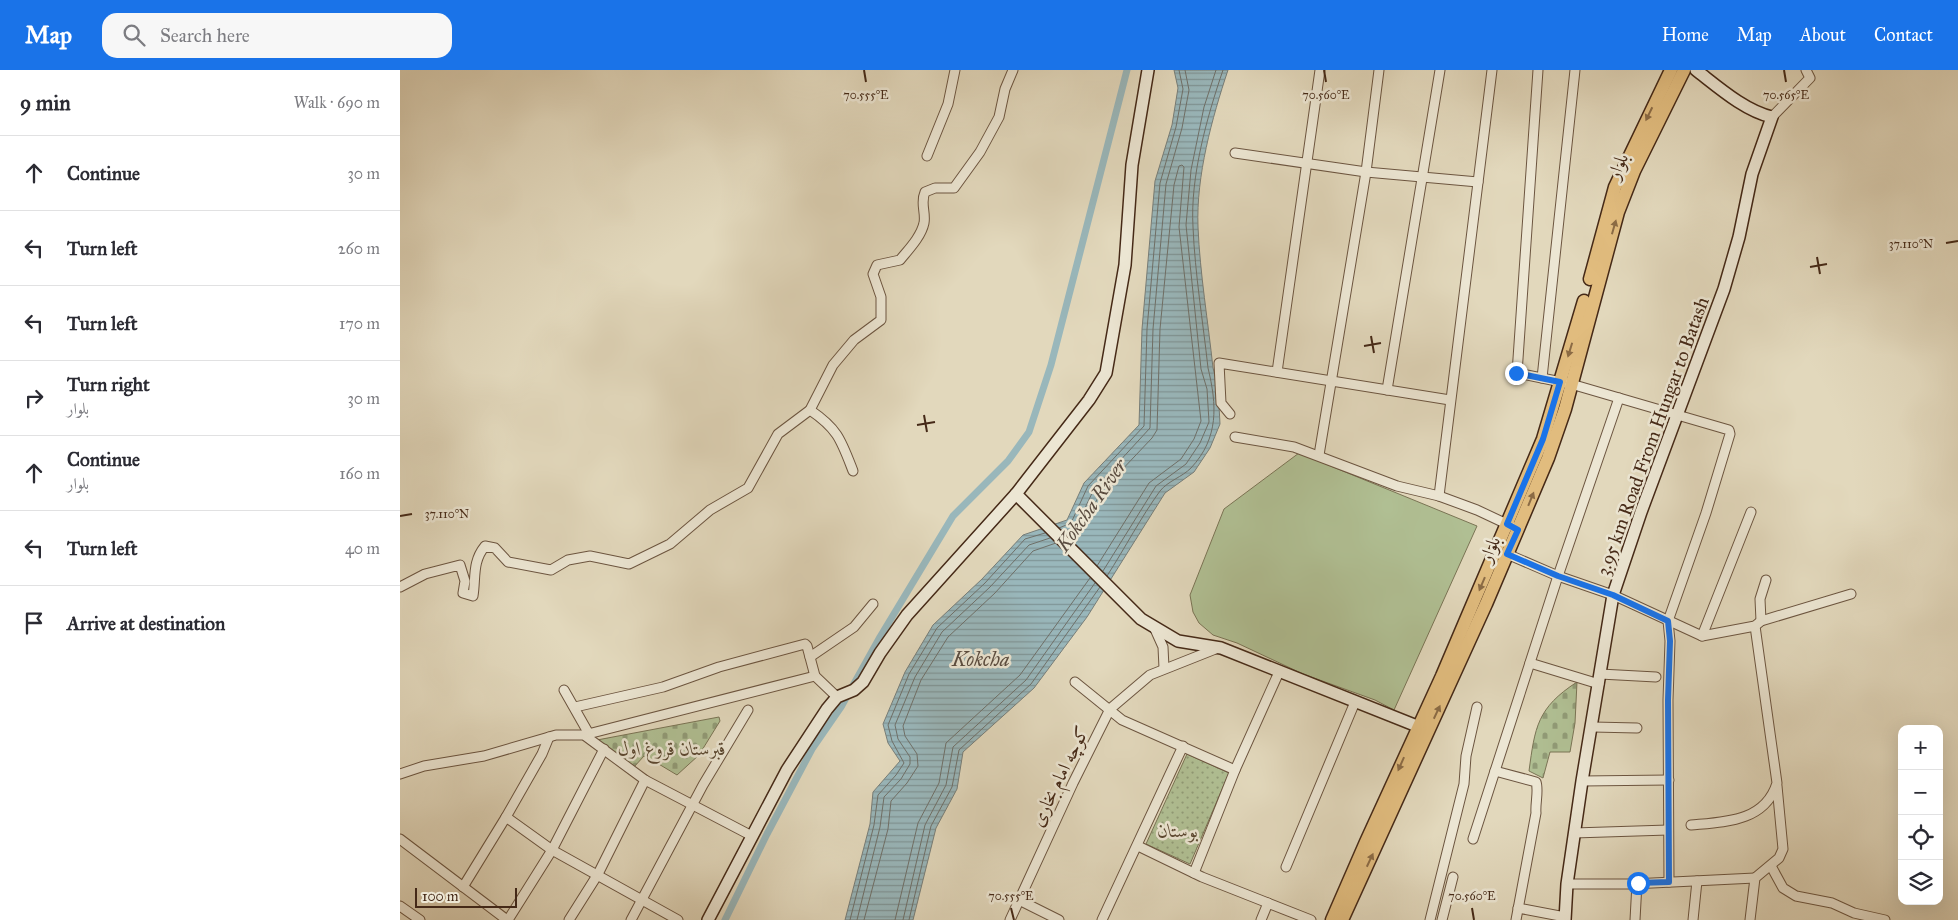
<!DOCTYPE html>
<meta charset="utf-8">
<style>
body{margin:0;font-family:"IM FELL Great Primer",Amiri,serif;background:#f7f7f7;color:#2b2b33}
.controls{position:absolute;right:15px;bottom:15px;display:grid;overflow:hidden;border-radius:10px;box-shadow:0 5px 20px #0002}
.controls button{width:45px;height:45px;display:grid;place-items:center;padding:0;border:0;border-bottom:1px solid #e1e1e2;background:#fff;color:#2b2b33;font:25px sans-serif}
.scale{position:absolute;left:15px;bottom:12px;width:102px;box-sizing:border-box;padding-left:5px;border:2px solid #452917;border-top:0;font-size:14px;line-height:18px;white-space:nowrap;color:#452917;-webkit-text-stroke:4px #ece6d3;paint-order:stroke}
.stop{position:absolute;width:15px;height:15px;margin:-11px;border:4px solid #1a73e8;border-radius:50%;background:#fff}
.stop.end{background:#1a73e8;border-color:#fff;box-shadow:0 1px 5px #0008}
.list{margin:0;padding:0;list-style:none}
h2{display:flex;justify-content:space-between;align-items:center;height:65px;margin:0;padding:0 20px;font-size:21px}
h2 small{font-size:16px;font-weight:400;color:#7c7c81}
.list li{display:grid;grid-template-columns:32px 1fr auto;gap:15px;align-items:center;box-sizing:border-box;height:75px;padding:0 20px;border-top:1px solid #e1e1e2}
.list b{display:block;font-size:19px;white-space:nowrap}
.list p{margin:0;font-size:16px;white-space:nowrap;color:#7c7c81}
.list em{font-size:16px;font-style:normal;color:#7c7c81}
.icon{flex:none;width:28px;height:28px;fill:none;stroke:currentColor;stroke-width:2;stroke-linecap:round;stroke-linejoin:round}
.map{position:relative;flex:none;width:1558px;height:850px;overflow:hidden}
header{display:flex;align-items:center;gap:30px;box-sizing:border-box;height:70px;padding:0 25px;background:#1a73e8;color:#fff}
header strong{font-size:24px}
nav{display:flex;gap:28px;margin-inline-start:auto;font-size:18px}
.search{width:350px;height:45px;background:#f7f7f7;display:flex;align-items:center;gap:12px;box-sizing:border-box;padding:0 18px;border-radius:15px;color:#7c7c81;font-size:19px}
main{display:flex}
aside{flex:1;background:#fff}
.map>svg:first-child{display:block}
.cemetery{fill:url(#cemetery-stones);stroke:#7a7455}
.park{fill:url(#park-dots);stroke:#7a7455}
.pitch{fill:#b0bf93;stroke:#7a7455}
.water{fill:url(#water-rules);stroke:#777e79}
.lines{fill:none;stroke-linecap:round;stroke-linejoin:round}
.shore{stroke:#6f7069;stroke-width:1}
.canal{stroke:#99b7bb;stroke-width:7}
.street-casing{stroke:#6c5540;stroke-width:11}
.secondary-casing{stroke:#452917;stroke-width:14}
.primary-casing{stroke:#452917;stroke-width:15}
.street{stroke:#ece6d3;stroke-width:9}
.secondary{stroke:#ece6d3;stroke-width:11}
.primary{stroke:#e1bc7e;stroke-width:12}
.oneway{fill:#8b6b45}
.route{stroke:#1a73e8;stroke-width:6}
.ticks{fill:none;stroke:#452917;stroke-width:2}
.labels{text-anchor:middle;stroke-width:5;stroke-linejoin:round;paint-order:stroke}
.street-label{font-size:19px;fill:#452917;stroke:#ece6d3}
.park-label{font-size:19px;font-style:italic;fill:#5a4730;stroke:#ece6d3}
.water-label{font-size:20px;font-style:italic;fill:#5a4c40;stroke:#ece6d3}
.ticks-label{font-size:12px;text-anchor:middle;fill:#452917;stroke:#ece6d3;stroke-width:5;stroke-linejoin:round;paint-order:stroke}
</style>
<header>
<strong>Map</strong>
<div class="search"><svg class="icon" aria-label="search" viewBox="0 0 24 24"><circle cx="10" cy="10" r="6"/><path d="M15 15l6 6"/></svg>Search here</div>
<nav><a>Home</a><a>Map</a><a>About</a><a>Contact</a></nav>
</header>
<main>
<aside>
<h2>9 min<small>Walk · 690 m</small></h2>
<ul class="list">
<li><svg class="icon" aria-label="ahead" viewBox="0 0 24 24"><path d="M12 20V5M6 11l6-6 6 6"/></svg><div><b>Continue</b></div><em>30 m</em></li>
<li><svg class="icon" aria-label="left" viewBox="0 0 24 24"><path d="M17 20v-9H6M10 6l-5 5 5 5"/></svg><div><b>Turn left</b></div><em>260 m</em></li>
<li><svg class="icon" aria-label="left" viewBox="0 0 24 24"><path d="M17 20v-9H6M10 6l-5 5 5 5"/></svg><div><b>Turn left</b></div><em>170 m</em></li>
<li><svg class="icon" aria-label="right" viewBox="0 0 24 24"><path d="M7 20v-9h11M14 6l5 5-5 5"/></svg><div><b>Turn right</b><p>بلوار</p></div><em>30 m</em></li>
<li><svg class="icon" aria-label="ahead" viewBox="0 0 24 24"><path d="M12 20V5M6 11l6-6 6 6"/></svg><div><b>Continue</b><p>بلوار</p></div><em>160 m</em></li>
<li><svg class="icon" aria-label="left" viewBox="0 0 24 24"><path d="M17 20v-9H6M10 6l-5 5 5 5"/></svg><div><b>Turn left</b></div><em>40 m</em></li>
<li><svg class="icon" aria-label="arrive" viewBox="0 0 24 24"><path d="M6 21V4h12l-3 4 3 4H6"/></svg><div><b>Arrive at destination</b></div></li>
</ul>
</aside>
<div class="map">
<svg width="1558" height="850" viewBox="0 0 1558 850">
<defs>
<pattern id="cemetery-stones" width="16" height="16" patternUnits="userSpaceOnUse" patternTransform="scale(1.25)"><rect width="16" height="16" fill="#b0bf93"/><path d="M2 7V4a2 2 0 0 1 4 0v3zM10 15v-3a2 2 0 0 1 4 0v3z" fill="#919b77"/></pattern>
<pattern id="park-dots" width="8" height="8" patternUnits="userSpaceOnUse" patternTransform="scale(1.25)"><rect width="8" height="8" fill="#b0bf93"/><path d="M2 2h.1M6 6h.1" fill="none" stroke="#919b77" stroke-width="1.8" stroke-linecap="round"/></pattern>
<pattern id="water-rules" width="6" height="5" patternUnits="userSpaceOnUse" patternTransform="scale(1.25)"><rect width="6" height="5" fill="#99b7bb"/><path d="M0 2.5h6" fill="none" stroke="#7f9597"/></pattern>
</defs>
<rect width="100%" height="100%" fill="#e2d8bc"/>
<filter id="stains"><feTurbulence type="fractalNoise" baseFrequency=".004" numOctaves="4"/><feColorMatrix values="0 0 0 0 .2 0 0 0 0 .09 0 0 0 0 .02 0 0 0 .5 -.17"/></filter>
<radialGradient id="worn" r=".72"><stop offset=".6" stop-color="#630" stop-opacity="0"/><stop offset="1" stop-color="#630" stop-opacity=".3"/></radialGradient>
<g class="cemetery">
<path d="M1177,612L1175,653L1170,682H1150L1143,708L1129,701C1135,657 1137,638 1177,612Z"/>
<path d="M319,647L320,651L299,685L277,705L252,690L250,692L244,686L234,697L197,670Z"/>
</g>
<path class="park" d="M787,684L829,703L790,794L746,774Z"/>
<path class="pitch" d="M899,383L1077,456L994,640L975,630L903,604L837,573L813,565L799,553L793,542L790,525L824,439Z"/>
<path class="water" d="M774,0H828C812,48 796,106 798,157C800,204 808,251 813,298L818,317L820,354L810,378L794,402L765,423L687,547L634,618L563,682L557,719L536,758L513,850H445L470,754L473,722L500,691L488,673L483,654L505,602L533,555L582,509L623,465L667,450L684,413L739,355L742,259L755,111L772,55L778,18Z"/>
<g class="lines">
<g class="shore">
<path d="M659,458L671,453L688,416L744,356L747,259L760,113L776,57L783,19L779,0"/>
<path d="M664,463L676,457L694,419L750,358L753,259L766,114L782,58L789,20L785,0"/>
<path d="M670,469L683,460L700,423L752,368L757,360L760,259L774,115L779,96L782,95L784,97L779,157L801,351L794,369L781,389L749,413L697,496"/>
<path d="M703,501L756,416L786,394L800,373L809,352L807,319L801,299L786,155L791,100L804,37L816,0"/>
<path d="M707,506C725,478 741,447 760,421C768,411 782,407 791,398C819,368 817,335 808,298C803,252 795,204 793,157C790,107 807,47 823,0"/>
<path d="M450,850L474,755L478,725L496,705L504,693L492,671L488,655L509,604L537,558L585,513L625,469L645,463"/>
<path d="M457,850L480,757L484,727L501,709L510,694V687L498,669L495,655L515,607L542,562L590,517L629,475L650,468"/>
<path d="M464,850L488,759L491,731L507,713L518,696L517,684L505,666L503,656L521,610L548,567L595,523L633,481L656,473"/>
<path d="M495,850L518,753L539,713L546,673L620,605L690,508"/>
<path d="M503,850L525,755L546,715L553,677L626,610L695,513"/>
<path d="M509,850L531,756L552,717L559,680L631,614L700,517"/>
</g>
<path class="canal" d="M325,850L367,764L412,679L441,637L480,567L553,446L608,391L629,362L651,295L727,0"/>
<g class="street-casing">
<g id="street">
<path d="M1138,0L1117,303L1171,314L1329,360L1330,364L1306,443L1268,551L1270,571L1268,630L1269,812"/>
<path d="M1372,47L1410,8L1406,0"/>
<path d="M835,83L966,102L1078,112"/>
<path d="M527,86L548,34L555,0"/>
<path d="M877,302L920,0"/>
<path d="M1142,308L1175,0"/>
<path d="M987,320L1040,0"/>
<path d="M410,340C438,359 441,370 453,401"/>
<path d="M830,344L821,333L819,293L1050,330"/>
<path d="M835,367L894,377L997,416L1039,426L1077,440L1111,456"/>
<path d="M919,385L966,102L979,0"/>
<path d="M1039,426L1092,0"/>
<path d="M1107,484L1158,506L1213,525L1302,566L1355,556L1361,551L1451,524"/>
<path d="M0,517L25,504L60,495L65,511L63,523L73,526C76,507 72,492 85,476L95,478L108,492L151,500L168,490L190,486L229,494L270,474L310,440L348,418L378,364L410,340L433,295L454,270L481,250V227L473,204L477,195L500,190C508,180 521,167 524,153C526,142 520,133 525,122L535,118H554L580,82L599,47L605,19L613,0"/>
<path d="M1361,551L1360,529L1366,510"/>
<path d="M754,557L763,577L764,598"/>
<path d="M1302,566L1351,442"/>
<path d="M410,587L454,557L473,534"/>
<path d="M1130,593L1199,614"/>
<path d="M1200,604L1256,607"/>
<path d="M675,612L722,650L835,700"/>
<path d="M164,620L189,664"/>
<path d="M175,637L263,617L319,597L405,574L407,576L415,606L437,627"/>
<path d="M1193,657L1237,658"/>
<path d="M184,665L415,606"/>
<path d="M1095,701L1136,712C1139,720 1135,734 1136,743L1116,850"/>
<path d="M0,704L24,696L84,686L156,665H184L245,710L352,766"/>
<path d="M1182,711L1269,710"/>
<path d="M106,747L142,684L149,667"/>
<path d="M1291,755C1324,752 1365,752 1377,713L1355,556"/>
<path d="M1174,763L1268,760"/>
<path d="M0,769L107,850"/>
<path d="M1073,769L1158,506L1219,328"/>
<path d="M738,776L802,807L868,833"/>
<path d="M1371,796L1383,818L1396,826L1432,833L1454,843L1485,850"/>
<path d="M886,797L955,632"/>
<path d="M794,803L835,700L879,602"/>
<path d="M1167,814H1232L1355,808"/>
<path d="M63,817L106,747L152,780L278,850"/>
<path d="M619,830L659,850"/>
<path d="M0,836L20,850"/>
<path d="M1118,838L1165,847"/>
<path d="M108,850L152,780L204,679"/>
<path d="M169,850L198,804L245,710"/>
<path d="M231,850L303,715L348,640"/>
<path d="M610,850L673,713L710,639L750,605L818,578"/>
<path d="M702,850L783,676"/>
<path d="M861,850L868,833L911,850"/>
<path d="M1030,850L1064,714L1066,686L1077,637"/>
<path d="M1042,850L1053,807"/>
<path d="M1235,850L1237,813"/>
<path d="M1293,850L1297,811"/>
<path d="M1350,850L1355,808L1379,788L1383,779L1377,716"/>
</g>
</g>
<g class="secondary-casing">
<g id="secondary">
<path d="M616,424L741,549L778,571L821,578L1027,660"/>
<path d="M308,850L387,700L427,639L437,627L454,620L463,612L480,583L507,545L616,424L689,330L706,303L725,195L732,95L748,0"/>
<path d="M1165,850L1167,814L1182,711L1213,525L1241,442L1324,219L1339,167L1352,104L1372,47C1345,41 1318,17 1296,0"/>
</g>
</g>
<g class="primary-casing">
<g id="primary">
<path d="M1190,209L1215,117L1271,0"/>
<path d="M932,850L966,772L1042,606L1143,369L1184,231"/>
<path d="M942,850L1086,534L1148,388L1165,339L1218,142L1234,101L1284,0"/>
</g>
</g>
<use href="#street" class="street"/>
<use href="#secondary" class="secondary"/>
<use href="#primary" class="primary"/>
</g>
<defs><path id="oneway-solid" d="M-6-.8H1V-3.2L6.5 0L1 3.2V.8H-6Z" transform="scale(1.25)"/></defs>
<g class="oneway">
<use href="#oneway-solid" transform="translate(1249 44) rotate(116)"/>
<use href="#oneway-solid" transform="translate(1214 157) rotate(-74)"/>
<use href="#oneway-solid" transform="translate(1170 280) rotate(107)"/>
<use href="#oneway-solid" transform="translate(1131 429) rotate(-68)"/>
<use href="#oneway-solid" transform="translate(1082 514) rotate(113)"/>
<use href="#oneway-solid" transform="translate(1037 642) rotate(-65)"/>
<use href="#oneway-solid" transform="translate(1001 694) rotate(114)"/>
<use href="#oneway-solid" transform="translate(970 790) rotate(-65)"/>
</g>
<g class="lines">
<path class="route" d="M1116,303L1160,312L1143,369L1107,454L1118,460L1107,484L1158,506L1213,525L1268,551L1270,571L1268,630L1269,812L1238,813"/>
</g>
<path class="ticks" d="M464,0L466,12M924,0L926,12M1384,0L1386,12M1546,173L1558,171M1417,187L1420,204M1410,197L1427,194M971,266L974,283M964,276L981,273M524,345L527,362M517,355L535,352M0,446L12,444M611,838L614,850M1072,838L1074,850"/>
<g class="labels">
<g class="street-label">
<text transform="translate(1217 96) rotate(-67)" y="7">بلوار</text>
<text transform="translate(1252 366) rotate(-70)" y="7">3.95 km Road From Hungar to Batash</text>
<text transform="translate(1089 479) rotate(-67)" y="7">بلوار</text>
<text transform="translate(659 706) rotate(-64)" y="7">کوچه امام بخاری</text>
</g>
<g class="park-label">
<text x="272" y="685">قبرستان قروغ اول</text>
<text x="778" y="767">بوستان</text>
</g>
<g class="water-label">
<text transform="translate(691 435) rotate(-55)" y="7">Kokcha River</text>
<text x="581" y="596">Kokcha</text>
</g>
</g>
<g class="ticks-label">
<text x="466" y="29">70.555°E</text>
<text x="926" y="29">70.560°E</text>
<text x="1386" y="29">70.565°E</text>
<text x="1511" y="178">37.110°N</text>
<text x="47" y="448">37.110°N</text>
<text x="611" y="830">70.555°E</text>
<text x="1072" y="830">70.560°E</text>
</g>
<rect width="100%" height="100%" filter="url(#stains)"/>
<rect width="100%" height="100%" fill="url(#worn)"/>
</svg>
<div class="controls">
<button>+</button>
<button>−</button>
<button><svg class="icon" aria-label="locate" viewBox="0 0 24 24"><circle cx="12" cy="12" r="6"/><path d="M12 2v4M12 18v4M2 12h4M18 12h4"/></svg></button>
<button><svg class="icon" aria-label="layers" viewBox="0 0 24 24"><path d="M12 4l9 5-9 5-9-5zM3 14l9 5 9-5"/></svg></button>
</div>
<div class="scale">100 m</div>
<div class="stop" style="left:1238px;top:813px"></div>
<div class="stop end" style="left:1116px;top:303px"></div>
</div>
</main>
